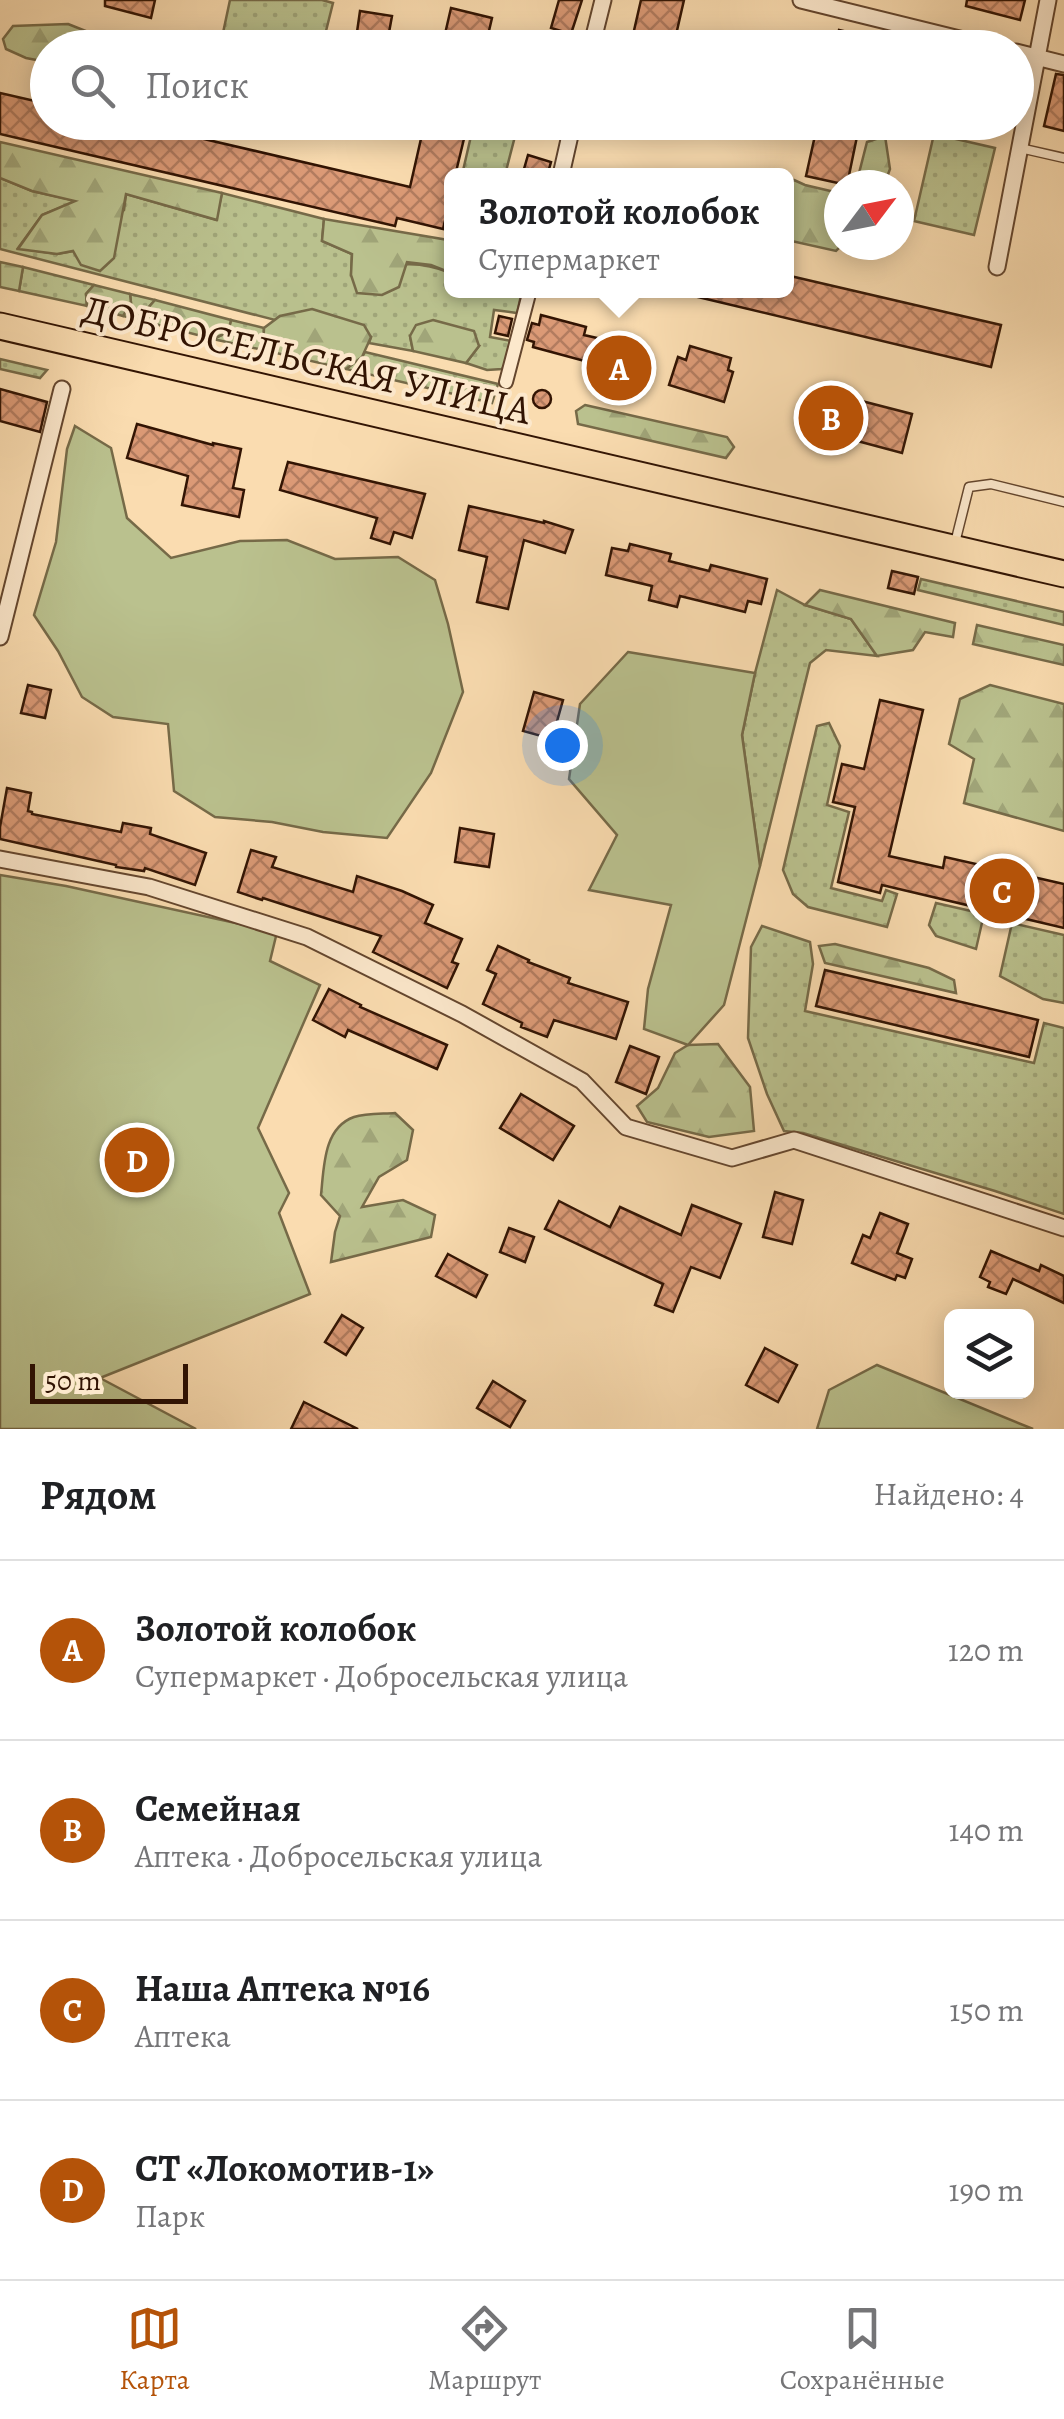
<!DOCTYPE html>
<html lang="ru">
<meta charset="utf-8">
<style>
body{margin:0;font-family:Alegreya,serif;background:#f2f2f2;color:#202124}
.controls{position:absolute;right:30px;bottom:30px;display:grid;overflow:hidden;border-radius:15px;box-shadow:0 5px 25px #0003}
.controls button{width:90px;height:90px;display:grid;place-items:center;padding:0;border:0;border-bottom:2px solid #e0e0e0;background:#fff;color:#202124;font:50px sans-serif}
.compass{position:absolute;left:824px;top:170px;width:90px;height:90px;border-radius:50%;background:#fff;box-shadow:0 5px 25px #0003;rotate:58deg}
.scale{position:absolute;left:30px;bottom:25px;width:158px;box-sizing:border-box;padding-left:10px;border:5px solid #321403;border-top:0;font-size:28px;line-height:35px;white-space:nowrap;color:#321403;-webkit-text-stroke:8px #fce8cc;paint-order:stroke}
.you{position:absolute;left:562px;top:745px;width:35px;height:35px;margin:-25px;border:8px solid #fff;border-radius:50%;background:#1a73e8;box-shadow:0 0 0 15px #1a73e833}
.badge{display:grid;place-items:center;width:65px;height:65px;border-radius:50%;background:#b45309;color:#fff;font-size:32px;font-weight:700}
.pin{position:absolute;translate:-50% -50%;border:5px solid #fff;box-shadow:0 2px 10px #0006}
.popup{position:absolute;left:444px;top:168px;width:350px;height:130px;box-sizing:border-box;display:grid;place-content:center;border-radius:15px;background:#fff;filter:drop-shadow(0 2px 8px #0005);font-size:32px;white-space:nowrap;color:#757577}
.popup b{font-size:38px;color:#202124}
.popup::after{content:'';position:absolute;left:50%;top:100%;margin-left:-20px;border:20px solid transparent;border-top-color:#fff}
.list{margin:0;padding:0;list-style:none}
h2{display:flex;justify-content:space-between;align-items:center;height:130px;margin:0;padding:0 40px;font-size:42px}
h2 small{font-size:32px;font-weight:400;color:#757577}
.list li{display:grid;grid-template-columns:65px 1fr auto;gap:30px;align-items:center;box-sizing:border-box;height:180px;padding:0 40px;border-top:2px solid #e0e0e0}
.list b{display:block;font-size:38px;white-space:nowrap}
.list p{margin:0;font-size:32px;white-space:nowrap;color:#757577}
.list em{font-size:32px;font-style:normal;color:#757577}
.icon{flex:none;width:55px;height:55px;fill:none;stroke:currentColor;stroke-width:2;stroke-linecap:round;stroke-linejoin:round}
.map{position:relative;flex:none;width:1064px;height:1429px;overflow:hidden}
.search{position:absolute;background:#fff;box-shadow:0 5px 25px #0003;left:30px;right:30px;top:30px;height:110px;display:flex;align-items:center;gap:25px;box-sizing:border-box;padding:0 35px;border-radius:55px;color:#757577;font-size:38px}
.sheet{height:850px;background:#fff}
nav{display:flex;justify-content:space-around;align-items:center;box-sizing:border-box;height:140px;border-top:2px solid #e0e0e0;background:#fff;font-size:28px;color:#757577}
nav a{display:grid;justify-items:center;gap:5px}
nav .on{color:#b45309}
.map>svg:first-child{display:block}
.grass{fill:url(#grass-dots);stroke:#766a48;stroke-width:2.5}
.forest{fill:url(#forest-firs);stroke:#766a48;stroke-width:2.5}
.garden{fill:#bac18e;stroke:#766a48;stroke-width:2.5}
.building{fill:url(#building-cross-hatch);stroke:#321403;stroke-width:2.5}
.lines{fill:none;stroke-linecap:round;stroke-linejoin:round}
.service-casing{stroke:#64462e;stroke-width:11}
.pedestrian-casing{stroke:#64462e;stroke-width:16}
.minor-casing{stroke:#64462e;stroke-width:19}
.primary-casing{stroke:#321403;stroke-width:29}
.service{stroke:#fce8cc;stroke-width:8}
.pedestrian{stroke:#fce8cc;stroke-width:12}
.minor{stroke:#fce8cc;stroke-width:15}
.primary{stroke:#fadcb0;stroke-width:25}
.labels{text-anchor:middle;stroke-width:8;stroke-linejoin:round;paint-order:stroke}
.street-label{font-size:40px;fill:#321403;stroke:#fce8cc}
</style>
<div class="map">
<svg width="1064" height="1429" viewBox="0 0 1064 1429">
<defs>
<pattern id="grass-dots" width="8" height="8" patternUnits="userSpaceOnUse" patternTransform="scale(2.5)"><rect width="8" height="8" fill="#bac18e"/><path d="M2 2h.1M6 6h.1" fill="none" stroke="#a0a579" stroke-width="1.8" stroke-linecap="round"/></pattern>
<pattern id="forest-firs" width="22" height="20" patternUnits="userSpaceOnUse" patternTransform="scale(2.5)"><rect width="22" height="20" fill="#bac18e"/><path d="M5 1l3.5 6h-7zM16 11l3.5 6h-7z" fill="#a0a579"/></pattern>
<pattern id="building-cross-hatch" width="8" height="8" patternUnits="userSpaceOnUse" patternTransform="scale(2.5)"><rect width="8" height="8" fill="#db9a76"/><path d="M0 0l8 8M0 8l8-8" fill="none" stroke="#b27c5f"/></pattern>
</defs>
<rect width="100%" height="100%" fill="#fadcb0"/>
<filter id="stains"><feTurbulence type="fractalNoise" baseFrequency=".002" numOctaves="4"/><feColorMatrix values="0 0 0 0 .2 0 0 0 0 .09 0 0 0 0 .02 0 0 0 .5 -.17"/></filter>
<radialGradient id="worn" r=".72"><stop offset=".6" stop-color="#630" stop-opacity="0"/><stop offset="1" stop-color="#630" stop-opacity=".3"/></radialGradient>
<g class="grass">
<path d="M230,0H322L333,3L322,47H220Z"/>
<path d="M474,123H508L514,140L505,175H462Z"/>
<path d="M934,134L995,148L974,235L914,221Z"/>
<path d="M0,178L32,191L77,201L42,215L18,248L57,254L73,251L124,210L126,194L216,220L222,193L324,219L322,241L352,254L351,275C391,266 411,257 451,273L452,290L522,291L517,313L494,310L490,337L511,341L508,358L502,369L487,370L466,363L479,346L410,336L413,351L369,343L371,337L280,316L275,320L0,249Z"/>
<path d="M23,267L94,285L86,294L87,306L19,291Z"/>
<path d="M130,294L155,300L148,308L147,322L123,316L131,303Z"/>
<path d="M231,320L264,328L263,350L213,339L228,332Z"/>
<path d="M365,352L498,384L492,403L346,369L362,357Z"/>
<path d="M0,359L47,370L40,378L0,369Z"/>
<path d="M921,579L1064,612V625L918,590Z"/>
<path d="M777,590L805,605L851,619L877,656L826,650L810,663L760,866L742,735L755,673Z"/>
<path d="M829,723L840,746L827,805L849,812L831,888L882,901L886,890L897,894L887,927L808,907L793,894L783,870L817,726Z"/>
<path d="M936,903L984,914L976,949L936,936L929,925Z"/>
<path d="M1012,923L1064,935V1003L1043,999L1000,976Z"/>
<path d="M762,926L810,942L813,964L805,1011L1034,1063L1044,1023L1064,1028V1214L995,1191L803,1133L784,1131L767,1094L748,1038L751,947Z"/>
</g>
<g class="forest">
<path d="M68,24L91,33L96,38L91,47L48,48L47,62L26,58L6,49L3,39L13,26Z"/>
<path d="M885,136L890,169L884,185H856L867,142Z"/>
<path d="M0,142L222,193L217,220L126,194L114,258L100,271L81,265L73,251L57,254L18,249L42,215L75,201L32,191L0,178Z"/>
<path d="M794,180L805,185L839,193V245H842L836,251L787,240V187Z"/>
<path d="M324,219L448,240L451,242V273L431,265L407,262L399,287L382,295L357,293L351,275L352,254L322,241Z"/>
<path d="M0,262L23,267L19,291L0,287Z"/>
<path d="M94,285L130,294L131,303L123,316L87,306L86,294Z"/>
<path d="M155,300L231,320L228,332L213,339L147,322L148,308Z"/>
<path d="M312,309L364,325L371,337L362,357L346,369L263,350L264,328L280,316Z"/>
<path d="M433,320L474,331L479,346L466,363L413,351L410,336L416,325Z"/>
<path d="M585,405L727,437L734,447L726,458L578,424L576,411Z"/>
<path d="M820,590L955,623L953,637L925,632L913,650L877,656L851,619L805,605Z"/>
<path d="M977,625L1064,645V665L973,644Z"/>
<path d="M990,685L1064,704V831L964,803L974,759L949,744L960,699Z"/>
<path d="M835,944L929,968L954,980L956,993L825,963L819,946Z"/>
<path d="M718,1044L750,1087L754,1131L709,1137L647,1122L637,1106L658,1088L675,1053L688,1045Z"/>
<path d="M395,1113L413,1130L407,1160L379,1177L362,1207L403,1200L435,1215L431,1237L331,1262L335,1232L340,1216L321,1195C324,1168 323,1128 354,1117C366,1113 383,1114 395,1113Z"/>
</g>
<g class="garden">
<path d="M75,426L111,448L127,518L171,558L240,541L287,540L335,559L398,557L435,580L448,624L463,692L431,773L387,838L323,832L272,822L215,817L174,791L168,724L113,717L82,697L58,651L34,615L56,542L67,449Z"/>
<path d="M628,652L755,673L742,735L760,866L724,1005L688,1045L644,1029L648,989L671,905L589,890L617,835L569,779L580,704Z"/>
<path d="M0,875L66,886L277,932L270,961L320,985L258,1128L289,1193L279,1213L310,1294L100,1378L196,1429H0Z"/>
<path d="M877,1365L1033,1429H817L829,1390Z"/>
</g>
<g class="building">
<path d="M105,0H155L151,18L105,6Z"/>
<path d="M559,0H582L571,34L551,28Z"/>
<path d="M641,0H684L673,48H630Z"/>
<path d="M967,0H1025L1020,20L966,6Z"/>
<path d="M451,8L492,18L485,48H447L450,35L445,34Z"/>
<path d="M360,11L392,16L388,38L357,32Z"/>
<path d="M839,30L886,41L885,48H835Z"/>
<path d="M1056,74L1064,75V131L1044,126Z"/>
<path d="M0,93L48,104V122H131L410,187L423,130L428,131L430,122H468L455,176H452V192L443,229L397,218L395,226L0,134Z"/>
<path d="M818,122H860L847,185L806,176Z"/>
<path d="M528,155L551,162L547,176H522Z"/>
<path d="M786,275L1001,325L991,367L698,297L699,290H786Z"/>
<path d="M541,315L586,327L584,335L645,349L638,381L605,373L607,367L533,347L534,342L527,340L532,323L539,325Z"/>
<path d="M499,316L512,319L508,336L495,333Z"/>
<path d="M690,346L731,358L728,370L733,372L724,402L669,385L678,357L686,360Z"/>
<path d="M0,389L47,402L40,432L0,421Z"/>
<circle cx="542" cy="399" r="9"/>
<path d="M819,390L912,414L902,453L809,428Z"/>
<path d="M137,424L213,445V443L241,449L233,488L244,490L239,517L182,505L188,476L127,458Z"/>
<path d="M288,462L425,494L412,538L394,532L390,544L371,538L377,518L280,490Z"/>
<path d="M469,506L544,523V521L573,530L565,553L524,540L508,609L477,602L487,557L459,550Z"/>
<path d="M630,544L671,554L669,561L709,571L711,565L767,579L761,604L748,601L745,612L680,596L677,607L649,600L652,586L606,575L612,548L628,551Z"/>
<path d="M892,571L918,577L914,594L888,588Z"/>
<path d="M28,685L51,690L45,718L21,713Z"/>
<path d="M534,692L563,700L552,739L523,731Z"/>
<path d="M880,700L923,710L889,856L943,868L945,857L1064,884V928L882,885L880,893L838,882L855,807L833,802L842,764L864,769Z"/>
<path d="M7,788L31,793L28,811L32,812V814L121,832L123,823L151,828L150,834L206,853L195,885L145,868L144,871L116,867V865L0,839V827Z"/>
<path d="M460,828L494,834L489,867L455,862Z"/>
<path d="M251,850L276,857L272,867L353,892L357,876L402,891L433,905L425,923L462,939L452,962L458,964L447,988L373,952L381,936L263,898L262,900L238,892Z"/>
<path d="M498,946L529,960L528,962L570,978L568,983L628,1002L616,1039L554,1020L547,1037L521,1027L522,1023L483,1004L496,974L487,970Z"/>
<path d="M825,970L1038,1020L1029,1057L816,1006Z"/>
<path d="M329,989L361,1005L360,1007L447,1045L437,1069L348,1030L345,1037L313,1020Z"/>
<path d="M630,1046L659,1057L646,1094L616,1082Z"/>
<path d="M521,1094L574,1126L553,1160L500,1128Z"/>
<path d="M775,1192L803,1200L792,1244L763,1237Z"/>
<path d="M559,1201L610,1227L620,1207L681,1235L692,1205L741,1224L720,1278L691,1267L673,1312L655,1305L663,1284L545,1229Z"/>
<path d="M880,1213L908,1224L897,1253L912,1259L905,1278L897,1275L895,1280L852,1263L863,1235L870,1238Z"/>
<path d="M509,1228L534,1237L525,1262L500,1252Z"/>
<path d="M991,1251L1039,1271L1041,1265L1064,1276V1303L1013,1279L1006,1294L988,1287L990,1282L980,1277Z"/>
<path d="M448,1254L487,1275L476,1297L436,1276Z"/>
<path d="M342,1315L363,1328L346,1355L325,1342Z"/>
<path d="M765,1348L797,1365L778,1402L746,1385Z"/>
<path d="M493,1381L525,1401L510,1427L477,1408Z"/>
<path d="M304,1402L358,1429H291Z"/>
</g>
<g class="lines">
<g class="service-casing">
<g id="service">
<path d="M1020,148L1064,158"/>
<path d="M955,543L969,487L991,484L1064,502"/>
</g>
</g>
<g class="pedestrian-casing">
<path id="pedestrian" d="M506,382L530,290"/>
</g>
<g class="minor-casing">
<g id="minor">
<path d="M801,0L996,48"/>
<path d="M591,48L603,0"/>
<path d="M1016,52L1064,64"/>
<path d="M561,175L573,122"/>
<path d="M997,267L1048,0"/>
<path d="M0,637L62,389"/>
<path d="M0,859L149,887L307,937L462,1014L582,1081L626,1127L732,1158L794,1140L1064,1228"/>
</g>
</g>
<g class="primary-casing">
<path id="primary" d="M0,326L1064,574"/>
</g>
<use href="#service" class="service"/>
<use href="#pedestrian" class="pedestrian"/>
<use href="#minor" class="minor"/>
<use href="#primary" class="primary"/>
</g>
<g class="labels">
<g class="street-label">
<text transform="translate(307 359) rotate(13)" y="14">ДОБРОСЕЛЬСКАЯ УЛИЦА</text>
</g>
</g>
<rect width="100%" height="100%" filter="url(#stains)"/>
<rect width="100%" height="100%" fill="url(#worn)"/>
</svg>
<div class="controls">
<button><svg class="icon" aria-label="layers" viewBox="0 0 24 24"><path d="M12 4l9 5-9 5-9-5zM3 14l9 5 9-5"/></svg></button>
</div>
<svg class="compass" viewBox="-18 -18 36 36"><path d="M0-13l5 13h-10z" fill="#e53935"/><path d="M0 13l5-13h-10z" fill="#757577"/></svg>
<div class="scale">50 m</div>
<div class="you"></div>
<div class="pin badge" style="left:619px;top:368px">A</div>
<div class="popup"><b>Золотой колобок</b>Супермаркет</div>
<div class="pin badge" style="left:831px;top:418px">B</div>
<div class="pin badge" style="left:1002px;top:891px">C</div>
<div class="pin badge" style="left:137px;top:1160px">D</div>
<div class="search"><svg class="icon" aria-label="search" viewBox="0 0 24 24"><circle cx="10" cy="10" r="6"/><path d="M15 15l6 6"/></svg>Поиск</div>
</div>
<section class="sheet">
<h2>Рядом<small>Найдено: 4</small></h2>
<ul class="list">
<li><span class="badge">A</span><div><b>Золотой колобок</b><p>Супермаркет · Добросельская улица</p></div><em>120 m</em></li>
<li><span class="badge">B</span><div><b>Семейная</b><p>Аптека · Добросельская улица</p></div><em>140 m</em></li>
<li><span class="badge">C</span><div><b>Наша Аптека №16</b><p>Аптека</p></div><em>150 m</em></li>
<li><span class="badge">D</span><div><b>СТ «Локомотив-1»</b><p>Парк</p></div><em>190 m</em></li>
</ul>
</section>
<nav>
<a class="on"><svg class="icon" aria-label="map" viewBox="0 0 24 24"><path d="M3 6l6-2 6 2 6-2v14l-6 2-6-2-6 2zM9 4v14M15 6v14"/></svg>Карта</a>
<a><svg class="icon" aria-label="directions" viewBox="0 0 24 24"><path d="M12 3l9 9-9 9-9-9zM9 14v-3h6M13 9l2 2-2 2"/></svg>Маршрут</a>
<a><svg class="icon" aria-label="saved" viewBox="0 0 24 24"><path d="M7 4h10v16l-5-4-5 4z"/></svg>Сохранённые</a>
</nav>
